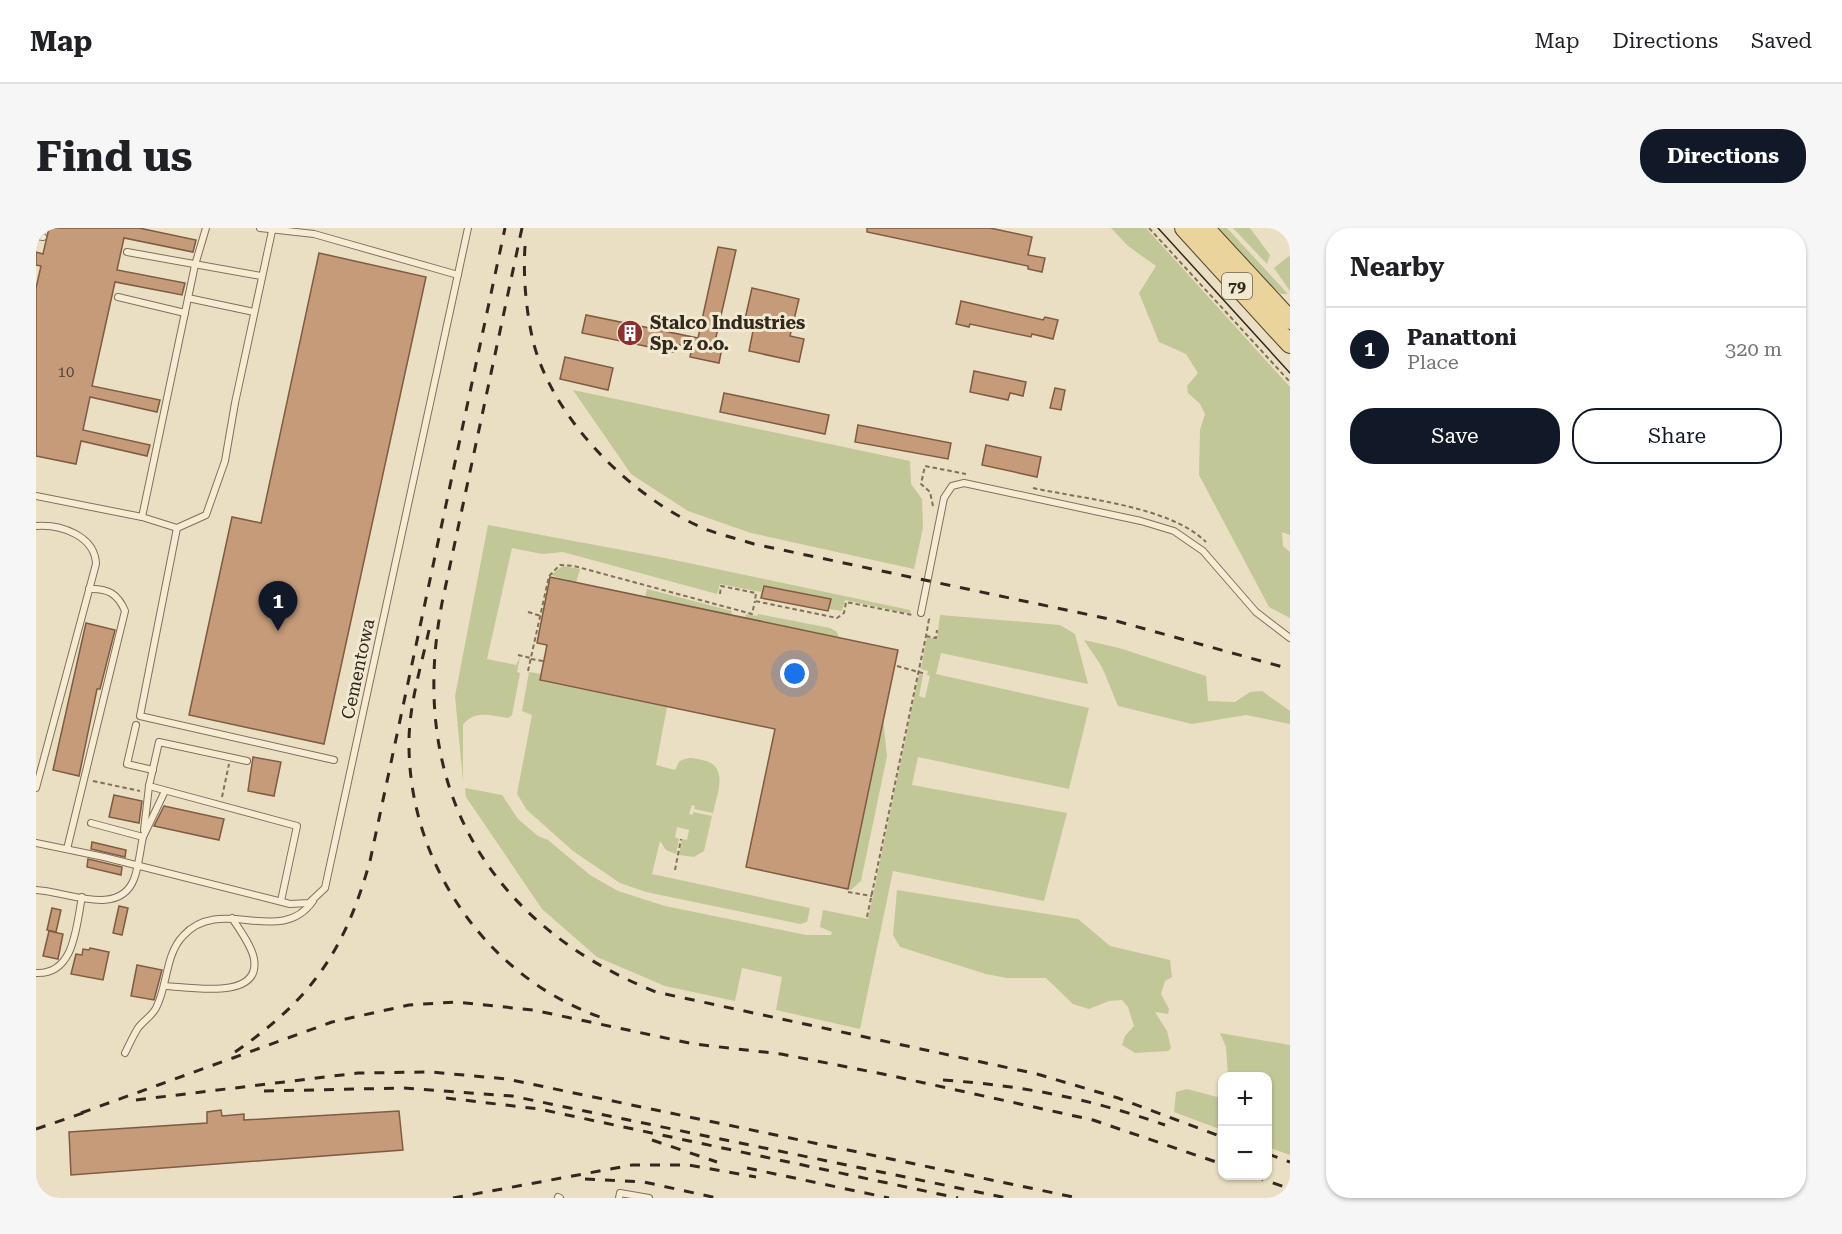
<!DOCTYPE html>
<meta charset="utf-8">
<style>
body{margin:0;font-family:"Roboto Serif",serif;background:#f6f6f6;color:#202124}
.controls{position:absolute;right:18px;bottom:18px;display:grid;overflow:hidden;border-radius:12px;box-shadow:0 2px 4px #0004}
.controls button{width:54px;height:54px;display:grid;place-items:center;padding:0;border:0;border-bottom:2px solid #e0e0e0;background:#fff;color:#202124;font:30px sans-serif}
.you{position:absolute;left:759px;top:446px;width:21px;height:21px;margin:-15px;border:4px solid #fff;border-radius:50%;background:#1a73e8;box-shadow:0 0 0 9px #1a73e833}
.badge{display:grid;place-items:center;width:39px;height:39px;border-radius:50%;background:#111827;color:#fff;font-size:20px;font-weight:700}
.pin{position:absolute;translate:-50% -50px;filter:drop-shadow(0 2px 3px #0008)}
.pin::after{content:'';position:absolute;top:32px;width:21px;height:18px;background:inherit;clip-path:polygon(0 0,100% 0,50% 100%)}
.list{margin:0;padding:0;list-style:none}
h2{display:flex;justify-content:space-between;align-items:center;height:78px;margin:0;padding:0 24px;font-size:26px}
h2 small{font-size:20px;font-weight:400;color:#757577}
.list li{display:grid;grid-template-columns:39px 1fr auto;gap:18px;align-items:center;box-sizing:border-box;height:84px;padding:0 24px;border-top:2px solid #e0e0e0}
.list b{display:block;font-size:22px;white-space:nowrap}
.list p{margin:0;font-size:20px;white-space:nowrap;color:#757577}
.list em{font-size:20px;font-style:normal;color:#757577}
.actions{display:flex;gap:12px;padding:18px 24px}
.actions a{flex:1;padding:14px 0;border:2px solid #111827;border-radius:24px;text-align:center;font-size:21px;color:#111827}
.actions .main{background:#111827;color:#fff}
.map{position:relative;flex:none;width:1254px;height:970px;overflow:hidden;border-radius:24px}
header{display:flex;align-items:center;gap:36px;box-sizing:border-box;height:84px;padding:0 30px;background:#fff;border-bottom:2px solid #e0e0e0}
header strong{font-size:28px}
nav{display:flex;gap:33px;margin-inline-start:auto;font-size:21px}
.intro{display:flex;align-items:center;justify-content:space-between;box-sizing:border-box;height:144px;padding:0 36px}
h1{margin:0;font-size:42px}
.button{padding:15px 27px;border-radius:24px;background:#111827;color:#fff;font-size:21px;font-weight:700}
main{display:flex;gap:36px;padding:0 36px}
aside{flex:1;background:#fff;border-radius:24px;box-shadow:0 2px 4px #0004}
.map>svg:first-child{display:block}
.green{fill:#c1c797}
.building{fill:#c59b7a;stroke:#7f5b42;stroke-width:1.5}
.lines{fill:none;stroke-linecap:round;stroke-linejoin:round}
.service-casing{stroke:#82705a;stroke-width:8}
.primary-casing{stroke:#503f2f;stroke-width:20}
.path{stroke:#82705a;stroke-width:2;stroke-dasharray:4.5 3;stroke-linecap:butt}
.service{stroke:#f6ecd4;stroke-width:6}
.primary{stroke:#ebd39c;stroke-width:18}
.tram{stroke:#33281e;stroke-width:1.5}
.rail{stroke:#33281e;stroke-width:3;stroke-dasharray:10 10;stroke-linecap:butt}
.labels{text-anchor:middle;stroke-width:6;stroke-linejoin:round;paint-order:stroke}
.number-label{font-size:15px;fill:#584535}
.shield{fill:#f2e9d1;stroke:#6c6254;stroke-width:1.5}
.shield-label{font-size:16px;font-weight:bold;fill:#33281e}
.poi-label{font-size:18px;font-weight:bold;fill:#33281e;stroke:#f2e9d1;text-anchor:start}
.street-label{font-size:18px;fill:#33281e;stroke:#f2e9d1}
</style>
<header>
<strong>Map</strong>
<nav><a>Map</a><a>Directions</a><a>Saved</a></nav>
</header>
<div class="intro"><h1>Find us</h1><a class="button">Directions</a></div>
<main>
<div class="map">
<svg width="1254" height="970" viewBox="0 0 1254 970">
<rect width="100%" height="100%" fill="#eadfc2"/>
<g class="green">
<path d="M1075,0H1110L1254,159V307L1246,304L1247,318L1254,324V390L1233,379L1163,247L1164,202L1169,186L1164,176L1152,165L1151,158L1162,145L1150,126L1123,114L1103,65L1120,38L1092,18Z"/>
<path d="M1181,0H1191L1252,66H1245L1216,40Z"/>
<path d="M1197,0H1214L1234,27L1231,36Z"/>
<path d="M1253,28L1254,29V63L1238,40Z"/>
<path d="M537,162L874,233L875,256L886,271L887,300L878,341L715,305L652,283L595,246Z"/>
<path d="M452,297L629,330L874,382L875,386L809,372L806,383L793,381L794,371L727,358L725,364L684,356L681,366L527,324L506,326L476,320L451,431L480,437L484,429L481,444L484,445L476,487L472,490C456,488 438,481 427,497V553L419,468Z"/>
<path d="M527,338L544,341L540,355L515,347Z"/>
<path d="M611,361L696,383L695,387L609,369Z"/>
<path d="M710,386L721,388L722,386L794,400L801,404L803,410L709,390Z"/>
<path d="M904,387L1024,397L1039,406L1052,456L905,425L900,446L1053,480L1033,561L882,529L876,557L1031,585L1008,673L857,643L824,801L740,782L746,749L706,740L699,773L629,758L561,729L506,681L430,569L429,560L466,567L482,591L502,608L512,612L554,647L582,663L629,678L770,707H795L796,704L784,699L787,682L832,691L883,446L887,447L883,468L889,470L894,448L891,447L892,443L885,441L891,409L901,411Z"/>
<path d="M1048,412L1083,420L1170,448L1172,473L1199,474L1214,464L1226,463L1254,483V496L1210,487L1156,496L1082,478L1066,439Z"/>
<path d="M493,444L505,446V453L631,479L620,537L639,542L643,534C651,528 657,530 666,532C694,537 681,566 677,585L658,581L659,578L656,577L653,586L657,587V584L676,588L668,623L658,629L643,627L646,611L651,612L653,602L641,599L639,609L643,611L640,626L630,622L624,613L616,646L774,680L771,694L764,696L610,664L584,655L537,623L491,582L481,566L496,487L486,483Z"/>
<path d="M847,491L851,528L825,653L815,662L812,661Z"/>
<path d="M861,662L1042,691L1074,718L1134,732L1136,749L1129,753L1125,766L1133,781L1132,786L1119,784L1131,803L1135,820L1132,823L1099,825L1086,817L1089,808L1098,798L1092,779L1086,772L1073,773L1053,781L1037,776L1010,750H971L950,746L864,719L857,707Z"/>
<path d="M1184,805L1254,817V927L1232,919V848H1192L1190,819Z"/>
<path d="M1151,861L1181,869L1186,865V902L1138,884L1140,864Z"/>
</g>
<g class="building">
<path d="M13,0H103L160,12L157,24L88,10L81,42L149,55L146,67L79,54L56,158L124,172L121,184L54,169L47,202L114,217L111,228L45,213L40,236L0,228V60L5,38L0,37V24L7,26Z"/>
<path d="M831,0H954L996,9L992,27L1009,30L1006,44L992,41V38L831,4Z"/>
<path d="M682,19L700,22L678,118L686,120L683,135L654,129L656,119L640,116L638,124L546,105L550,87L662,110Z"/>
<path d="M283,25L390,49L288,516L153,487L196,289L225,295Z"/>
<path d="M716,60L763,71L754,108L768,111L763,134L713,123L719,93L709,91Z"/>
<path d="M925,73L1007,92L1009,89L1022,92L1017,111L996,106L995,109L934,96L933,99L920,96Z"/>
<path d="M529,129L577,140L572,162L524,151Z"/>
<path d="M938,143L990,154L987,168L974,165L972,172L934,164Z"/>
<path d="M1019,160L1029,162L1025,182L1014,180Z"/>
<path d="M688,165L793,187L789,206L684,184Z"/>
<path d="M822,197L915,215L912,231L819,214Z"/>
<path d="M950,217L1005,229L1001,249L946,237Z"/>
<path d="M514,349L862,422L812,661L710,639L739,501L504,452L511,417L501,415Z"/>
<path d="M728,358L795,371L792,383L725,370Z"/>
<path d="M50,395L79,402L64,461H61L43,548L17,542Z"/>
<path d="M217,529L245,534L238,568L212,563Z"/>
<path d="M78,567L106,573L103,595L73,589Z"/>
<path d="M128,578L188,591L183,612L118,598Z"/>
<path d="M56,614L90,622L89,629L55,621Z"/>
<path d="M52,631L86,639L85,647L51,639Z"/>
<path d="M83,678L92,680L86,707L77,705Z"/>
<path d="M16,680L25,682L20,704L11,702Z"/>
<path d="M13,703L27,706L22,731L7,728Z"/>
<path d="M54,720L73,724L67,752L35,746L40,726L46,727L47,721L53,722Z"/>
<path d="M101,737L126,742L118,772L95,768Z"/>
<path d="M185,882L186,888L208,886V892L363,883L367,922L35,947L33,904L171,895V884Z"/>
</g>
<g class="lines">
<g class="service-casing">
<g id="service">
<path d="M224,0L278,6L422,47"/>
<path d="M0,8L7,9"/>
<path d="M91,24L225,48"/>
<path d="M82,69L149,85"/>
<path d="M152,70L218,84"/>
<path d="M0,268L106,289L141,300L170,287L189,233L199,175L236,3"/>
<path d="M106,289L159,37L170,0"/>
<path d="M0,298C25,296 59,308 60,336L0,560"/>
<path d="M141,300L104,488L298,532"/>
<path d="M885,385L908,270L916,258L928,255L1105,293L1138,303L1167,323L1220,384L1254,410"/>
<path d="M100,497L91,536L117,542"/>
<path d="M211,533L123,514L113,558L261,598L245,673"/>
<path d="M108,602L113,558"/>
<path d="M107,609L129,563"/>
<path d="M0,615L68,629L254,676L273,675L289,660L432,0"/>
<path d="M31,621L89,383C82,366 72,360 53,361"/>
<path d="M0,662C30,663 83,690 98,651C103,638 104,622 107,609L55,595"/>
<path d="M0,745C39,747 40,698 46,669"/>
<path d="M129,758C153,759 225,773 218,731C216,718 203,701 196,690"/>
<path d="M89,825C93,817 97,808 102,800C107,793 116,788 120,780C132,757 129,727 147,708C185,666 244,720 277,673"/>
<path d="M522,969L524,970"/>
<path d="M583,970L584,965L613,970"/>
</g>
</g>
<g class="primary-casing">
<g id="primary">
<path d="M1148,0L1254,116"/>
<path d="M1169,0L1254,92"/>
</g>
</g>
<g class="path">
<path d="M1113,0L1254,154"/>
<path d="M997,260C1047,271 1134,278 1170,314"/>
<path d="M897,278L894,264L885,256L889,238L930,246"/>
<path d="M684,366L685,358L720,365L719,373L801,390L808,385L810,374L876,387"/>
<path d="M492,384L505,388"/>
<path d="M890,408L900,410L901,402"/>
<path d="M482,427L495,430"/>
<path d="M495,431L507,433"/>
<path d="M861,438L890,446"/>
<path d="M492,443L513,348L524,337L538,338L716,386L719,373"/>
<path d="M57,553L104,563"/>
<path d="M186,569L193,536"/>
<path d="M639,642L645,611"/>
<path d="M812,664L836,668"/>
<path d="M831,689L890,408L893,391L890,390"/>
</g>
<use href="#service" class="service"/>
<use href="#primary" class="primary"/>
<path class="tram" d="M1122,0L1254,145"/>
<g class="rail">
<path d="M486,0L406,375C371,556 450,696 620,764L1001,846L1082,870L1186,909"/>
<path d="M489,18C487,49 490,82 497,113C517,192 596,270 669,301C685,307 702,311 718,316L1073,391L1254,441"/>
<path d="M393,402C385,439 373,477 373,514C372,636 452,751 567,790"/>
<path d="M199,824C276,771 309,722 334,633L469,0"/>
<path d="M907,852C989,858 1051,870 1129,897"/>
<path d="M228,863L368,860L476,868L971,970"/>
<path d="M410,870L503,881L922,970"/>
<path d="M100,872L322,845L395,844L471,851L1042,970"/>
<path d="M45,885L296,794L373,777L420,774L497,782L658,816L745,826L852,847L1057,892L1186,936"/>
<path d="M0,901L53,883"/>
<path d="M616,912L681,934"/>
<path d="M1232,926L1254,934"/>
<path d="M711,940L853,970"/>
<path d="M1218,948L1254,961"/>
<path d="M549,951L608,954L681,970"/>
<path d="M417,970L596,937H652L720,949"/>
</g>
</g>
<defs>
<g id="building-disc" transform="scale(1.35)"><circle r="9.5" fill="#8c302f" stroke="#f2e9d1"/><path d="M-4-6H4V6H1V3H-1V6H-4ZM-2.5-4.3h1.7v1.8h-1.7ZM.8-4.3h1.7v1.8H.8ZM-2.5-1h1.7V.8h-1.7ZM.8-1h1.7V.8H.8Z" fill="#fff"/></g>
</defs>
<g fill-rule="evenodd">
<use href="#building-disc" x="594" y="105"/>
</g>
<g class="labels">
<g class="number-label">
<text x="30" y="149">10</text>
</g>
<rect class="shield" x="1186" y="45" width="30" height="26" rx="4.5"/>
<g class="shield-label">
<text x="1201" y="64">79</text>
</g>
<g class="poi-label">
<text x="614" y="101">Stalco Industries<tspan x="614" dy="21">Sp. z o.o.</tspan></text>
</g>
<g class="street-label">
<text transform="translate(322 441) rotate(-78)" y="6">Cementowa</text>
</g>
</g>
</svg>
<div class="controls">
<button>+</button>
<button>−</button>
</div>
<div class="you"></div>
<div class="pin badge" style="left:242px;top:403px">1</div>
</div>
<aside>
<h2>Nearby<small></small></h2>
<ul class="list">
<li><span class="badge">1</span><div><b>Panattoni</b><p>Place</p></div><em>320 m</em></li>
</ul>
<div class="actions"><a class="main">Save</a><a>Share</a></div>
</aside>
</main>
